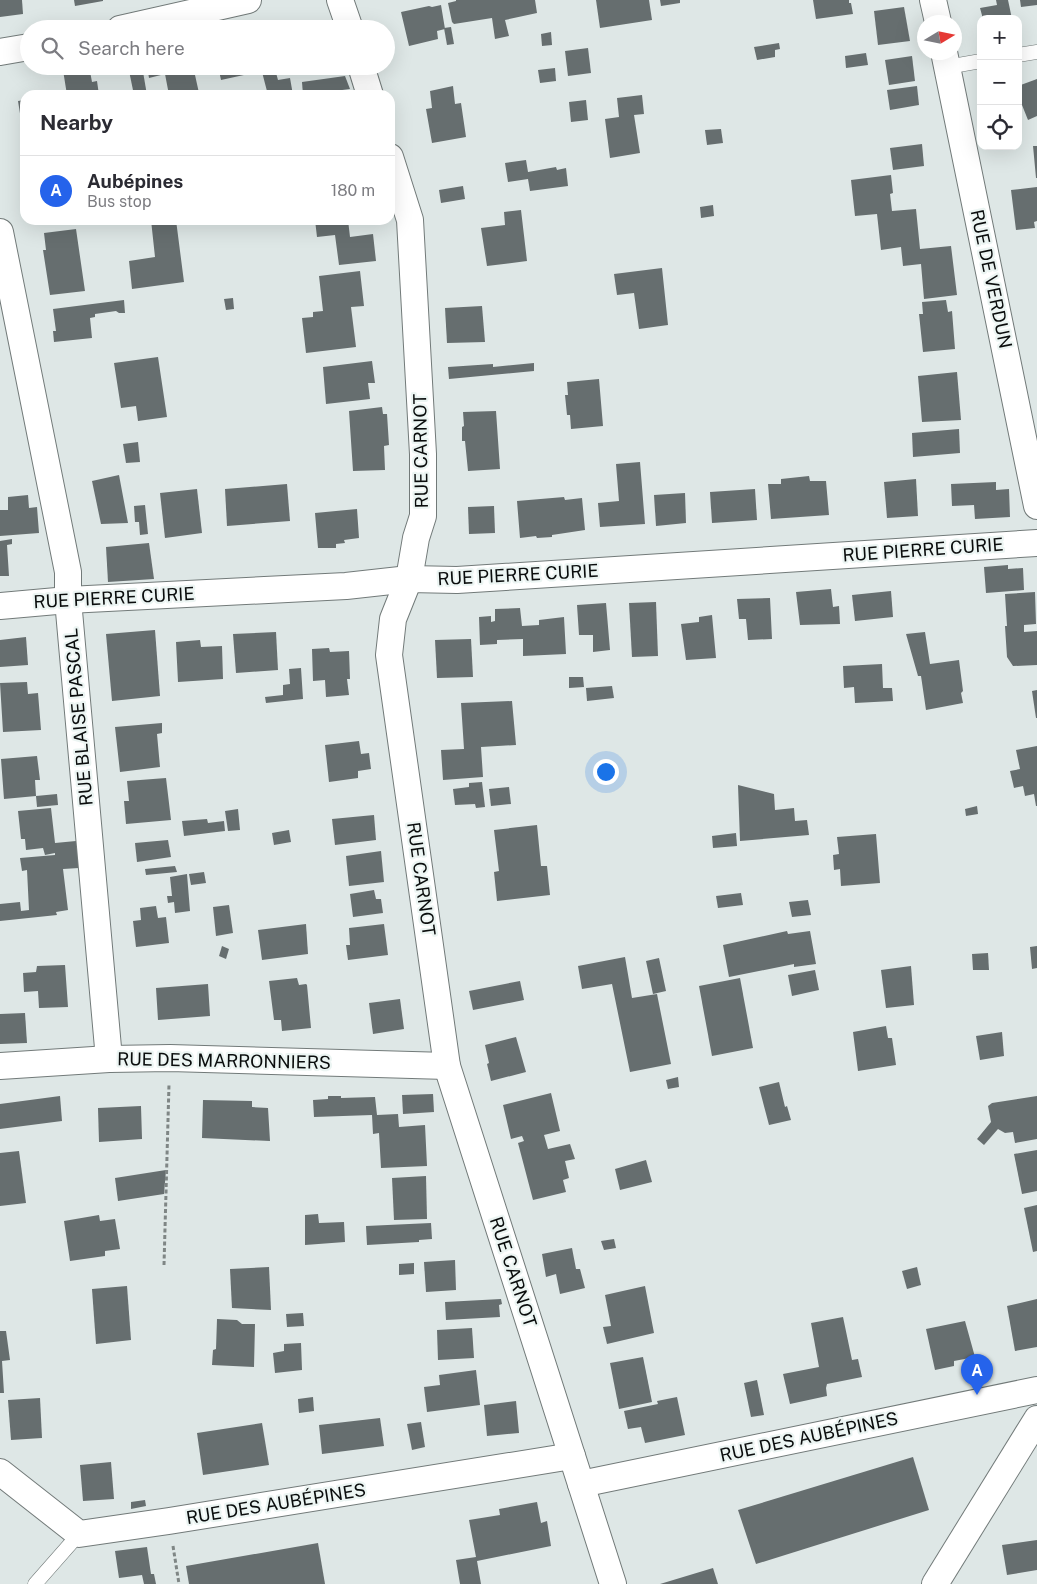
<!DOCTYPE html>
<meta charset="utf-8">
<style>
body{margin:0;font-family:"Public Sans",sans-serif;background:#f7f7f7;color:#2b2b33}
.controls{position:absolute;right:15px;top:15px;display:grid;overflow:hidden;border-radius:10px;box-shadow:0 5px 20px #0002}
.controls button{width:45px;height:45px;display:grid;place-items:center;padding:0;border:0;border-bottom:1px solid #e1e1e2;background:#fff;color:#2b2b33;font:25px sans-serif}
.compass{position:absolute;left:917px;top:15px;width:45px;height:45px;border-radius:50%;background:#fff;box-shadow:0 5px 20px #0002;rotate:80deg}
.you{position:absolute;left:605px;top:771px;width:18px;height:18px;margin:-12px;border:4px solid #fff;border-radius:50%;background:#1a73e8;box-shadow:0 0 0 8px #1a73e833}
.badge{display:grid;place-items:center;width:32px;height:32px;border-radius:50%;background:#2563eb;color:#fff;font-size:16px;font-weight:700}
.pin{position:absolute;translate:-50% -41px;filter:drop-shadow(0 1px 2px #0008)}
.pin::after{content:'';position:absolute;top:26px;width:18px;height:15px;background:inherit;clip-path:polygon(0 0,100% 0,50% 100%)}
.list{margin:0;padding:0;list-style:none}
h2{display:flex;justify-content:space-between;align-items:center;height:65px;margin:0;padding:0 20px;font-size:21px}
h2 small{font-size:16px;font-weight:400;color:#7c7c81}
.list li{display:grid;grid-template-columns:32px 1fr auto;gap:15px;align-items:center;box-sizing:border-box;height:70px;padding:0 20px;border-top:1px solid #e1e1e2}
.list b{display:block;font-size:19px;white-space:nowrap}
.list p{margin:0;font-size:16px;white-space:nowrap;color:#7c7c81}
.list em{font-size:16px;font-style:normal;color:#7c7c81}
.icon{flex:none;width:28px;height:28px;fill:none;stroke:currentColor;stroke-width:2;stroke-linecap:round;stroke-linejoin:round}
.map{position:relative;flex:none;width:1037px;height:1584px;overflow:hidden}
.search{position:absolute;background:#fff;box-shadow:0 5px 20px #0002;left:20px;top:20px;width:375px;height:55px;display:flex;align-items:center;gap:12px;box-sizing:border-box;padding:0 18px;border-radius:28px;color:#7c7c81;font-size:19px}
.panel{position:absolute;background:#fff;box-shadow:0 5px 20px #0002;left:20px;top:90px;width:375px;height:135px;border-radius:15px}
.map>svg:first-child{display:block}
.building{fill:#666e6f}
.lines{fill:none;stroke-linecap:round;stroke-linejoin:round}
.service-casing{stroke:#727a79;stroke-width:15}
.minor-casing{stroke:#727a79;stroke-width:28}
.path{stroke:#7f8685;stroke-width:3;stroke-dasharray:4 2.5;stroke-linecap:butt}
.service{stroke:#fff;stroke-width:14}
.minor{stroke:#fff;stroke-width:26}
.labels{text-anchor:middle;stroke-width:4.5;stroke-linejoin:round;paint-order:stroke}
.street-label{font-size:18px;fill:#0a0d0d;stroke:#ecf5f3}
</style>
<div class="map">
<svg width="1037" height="1584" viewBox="0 0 1037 1584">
<rect width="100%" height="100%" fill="#dee7e6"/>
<g class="building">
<path d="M0,0H22L23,14L0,17Z"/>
<path d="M74,0H103V1L75,6Z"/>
<path d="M456,0H535L537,13L505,20L509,36L495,39L492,18L454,24L452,22L448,3L456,1Z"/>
<path d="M596,0H649L652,20L600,28Z"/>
<path d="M660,0H680V3L661,6Z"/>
<path d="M813,0H849V3H851L853,14L816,19Z"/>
<path d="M996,0H1008L1012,19H983L980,8L997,5Z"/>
<path d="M1020,0H1037V5L1021,7Z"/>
<path d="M441,5L445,29L437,31L438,39L409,46L401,12L429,6L432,7Z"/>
<path d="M904,7L910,41L878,45L874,11Z"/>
<path d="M451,27L454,44L447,45L444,28Z"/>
<path d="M551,32L552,45L542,46L541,34Z"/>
<path d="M779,43L780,49L775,50V57L757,60L754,47Z"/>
<path d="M588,48L591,73L568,76L565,51Z"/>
<path d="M866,53L868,65L846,68L845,56Z"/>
<path d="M912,56L915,81L889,85L885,60Z"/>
<path d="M89,66L92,82L97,81L99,95H67L63,70Z"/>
<path d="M128,66H142L147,95H134Z"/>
<path d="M147,66H193L199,93L188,95H169L165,74L149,78Z"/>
<path d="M218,66H252L253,73L221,80Z"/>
<path d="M555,68L556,81L540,83L538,70Z"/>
<path d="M275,69L278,80L290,78L293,95H281L280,92L268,95L262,72Z"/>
<path d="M345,76L350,89L303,95L302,82Z"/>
<path d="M1037,79V116L1028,120L1018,95V86Z"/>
<path d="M453,86L455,104L461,103L466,137L432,143L426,109L432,108L430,91Z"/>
<path d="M917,86L919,105L890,110L887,90Z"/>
<path d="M642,95L644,114L634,115L640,153L610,158L605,119L619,117L617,98Z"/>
<path d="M25,100V131L23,132L18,101Z"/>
<path d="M586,100L588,120L571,122L569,102Z"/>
<path d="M721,129L723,143L707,145L705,130Z"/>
<path d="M922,144L924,166L893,170L890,148Z"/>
<path d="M1033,146H1037V178H1036Z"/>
<path d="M526,160L528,172L556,167L557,170L566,168L568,186L530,191L528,179L508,182L505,163Z"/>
<path d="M891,175L893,193L890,194L892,211L916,209L920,249L951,246L957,295L924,299L921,264L903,266L901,247L881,250L877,214L855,216L851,180Z"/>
<path d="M463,186L465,199L441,203L439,190Z"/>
<path d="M1037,187V221L1034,222L1035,228L1016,230L1011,190Z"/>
<path d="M713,205L714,216L701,218L700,207Z"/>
<path d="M521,210L527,261L487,266L481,228L505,225L504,212Z"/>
<path d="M151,220H176L184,282L132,289L129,261L155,257Z"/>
<path d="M315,220H348L350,237L373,234L376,261L339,265L335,235L317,237Z"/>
<path d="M76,229L85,291L50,295L43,250H46L44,233Z"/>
<path d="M662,268L668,325L639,329L634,293L617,295L614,274Z"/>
<path d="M360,271L364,306L351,307L356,347L306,353L302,318L313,317V312L323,311L319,276Z"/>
<path d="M233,298L234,309L226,310L224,299Z"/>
<path d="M124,300L125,313H119L116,311L95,314V317L90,318L92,338L54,342L53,331H56L53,309Z"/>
<path d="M946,300L948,312L952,311L955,349L923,352L919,314H923L922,302Z"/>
<path d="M482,306L485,342L447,343L445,308Z"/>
<path d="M158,357L167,417L138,421L136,406L121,408L114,363Z"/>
<path d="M372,361L375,383H368L370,399L326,404L323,367Z"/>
<path d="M534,363V371L449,379L448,367L493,364V367Z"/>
<path d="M957,372L961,420L922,422L918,376Z"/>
<path d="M599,379L603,426L571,429L570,415H567L565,395H568L567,382Z"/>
<path d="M382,407L383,414H387L389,445L384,446L385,470L353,471L349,411Z"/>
<path d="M496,411L500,469L468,471L465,441H462V427L464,426L463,412Z"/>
<path d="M959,429L960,453L913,457L912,433Z"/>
<path d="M138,442L140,462L126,463L123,444Z"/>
<path d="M640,462L645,524L600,527L598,503L619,501L616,464Z"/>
<path d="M119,475L128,523L101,524L92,481Z"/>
<path d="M809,476L810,481H826L829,515L771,519L768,484H781V479Z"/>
<path d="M916,479L918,516L887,518L884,482Z"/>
<path d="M996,482V490L1009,489L1010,517L975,519L974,505L952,506L951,484Z"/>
<path d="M287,484L290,521L227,526L225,489Z"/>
<path d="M197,489L202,533L165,538L160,493Z"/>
<path d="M755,489L757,520L712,523L710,492Z"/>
<path d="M685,493L686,523L656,526L654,495Z"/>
<path d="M28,495L29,508L37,507L39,533L0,536V510H8V497Z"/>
<path d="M564,497L565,500L582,498L585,530L552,535V537L537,538L536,536L520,538L517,501Z"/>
<path d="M145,505L148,534L140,535L139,522H135L134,506Z"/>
<path d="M494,506L495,533L469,534L468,507Z"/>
<path d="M357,509L359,538L344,540L345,543L336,544V548H318L315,513Z"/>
<path d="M12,539V544L7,545L9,576H0V541Z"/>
<path d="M149,543L154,579L108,582L106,547Z"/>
<path d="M1008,565V569L1023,568L1024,590L986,593L984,567Z"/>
<path d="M831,589L833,607L839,606L840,624L800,625L796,592Z"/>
<path d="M891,591L893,617L855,621L852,595Z"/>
<path d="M1035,592L1036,624L1024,625V632L1037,631V665L1013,666L1007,657L1005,626H1007L1005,594Z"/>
<path d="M770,598L772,639L748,640L746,619H739L737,599Z"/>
<path d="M656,602L658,656L632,657L629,603Z"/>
<path d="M606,603L610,650L593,652V635H579L577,605Z"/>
<path d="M520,608L522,626L539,625V620L564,617L566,654L523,656V639L497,640V644L480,645L479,617L491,616V622L495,621V609Z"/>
<path d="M712,615L716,658L686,660L681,624L699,622V617Z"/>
<path d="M155,630L160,696L112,701L106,634Z"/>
<path d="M276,632L278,670L236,673L233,634Z"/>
<path d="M925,632L930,664L959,660L963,691L961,693L963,703L926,710L921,676H918L906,634Z"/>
<path d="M26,637L28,665L0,667V640Z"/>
<path d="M471,639L473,677L437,678L435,640Z"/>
<path d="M200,640L201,647L222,646L223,679L178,682L176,642Z"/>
<path d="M329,648L330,652L349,651L350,679H347L349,695L326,697L325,680L313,681L312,649Z"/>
<path d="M882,664L883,688H892L893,701L855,703L854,687L844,688L843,666Z"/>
<path d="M301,668L303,699L266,703L265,697L283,695V685L290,684L289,669Z"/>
<path d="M569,677H583L584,687L569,688Z"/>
<path d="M27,682L28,694L38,693L41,730L3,732L0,683Z"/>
<path d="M612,686L614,698L587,701L586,688Z"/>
<path d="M1037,690V718H1036L1032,691Z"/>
<path d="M512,701L516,745L481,747L483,777L443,780L441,750L464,749L461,703Z"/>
<path d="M162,723V733L157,734L160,767L120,772L115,727Z"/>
<path d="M359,741L361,754L369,753L371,769L358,771V778L329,782L325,745Z"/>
<path d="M1037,746V806H1036L1034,794L1025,796L1023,786L1014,788L1010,771L1020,769L1016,750Z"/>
<path d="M37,756L40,780H35L36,796L4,799L1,759Z"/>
<path d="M166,778L171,820L126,824L124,801H129L127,781Z"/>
<path d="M482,782L485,807L476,808L475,804L455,805L453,789L469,787V783Z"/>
<path d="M738,785L774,794L775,810L794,808L795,821L807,820L809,835L740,841Z"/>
<path d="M509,787L511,804L491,806L489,789Z"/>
<path d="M57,794L58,805L37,807L36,796Z"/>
<path d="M977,806L978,814L966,816L965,809Z"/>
<path d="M51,808L55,843L76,841L79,868L63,869L68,910L56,912L57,915L0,921V904L20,902L21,911L29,910L27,870L22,871L20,858L55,855V853L45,855L43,848L26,850L25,839H21L18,811Z"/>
<path d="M238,809L240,830L228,831L225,811Z"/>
<path d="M374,815L376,840L335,845L332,819Z"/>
<path d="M207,819L208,823L224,821L225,831L184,836L182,821Z"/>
<path d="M537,825L541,866H547L550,895L497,901L494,872L499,871L494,830Z"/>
<path d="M289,830L291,842L274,845L272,833Z"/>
<path d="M736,833L737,846L713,848L712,836Z"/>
<path d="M876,834L880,883L841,886L840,869L834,870L833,855L839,854L837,837Z"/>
<path d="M168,840L171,857L137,862L135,843Z"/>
<path d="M381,851L384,882L349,886L346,856Z"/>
<path d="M175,866L177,872L146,875L145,869Z"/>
<path d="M204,872L206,883L191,885L189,874Z"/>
<path d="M187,874L190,911L175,913L174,902L168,903L167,896H172L170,877Z"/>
<path d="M374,890L376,899H381L383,913L353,917L350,894Z"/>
<path d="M741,893L743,905L718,908L716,896Z"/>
<path d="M808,900L811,915L792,917L789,902Z"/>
<path d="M229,905L233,933L216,936L213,907Z"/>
<path d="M156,906L158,918L166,917L169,943L136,947L133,921L141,920L140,908Z"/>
<path d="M306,924L308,954L262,960L258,930Z"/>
<path d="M384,924L388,955L348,960L346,945H350L349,928Z"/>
<path d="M787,931L788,934L810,931L816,964L794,967V964L729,977L723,945Z"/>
<path d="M222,946L229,949L226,959L219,956Z"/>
<path d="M1037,946V968L1032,969L1030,947Z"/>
<path d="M988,953L989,970H973L972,954Z"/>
<path d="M625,957L632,998L657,994L671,1064L630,1072L612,984L582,989L578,966Z"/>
<path d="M659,958L666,991L653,994L646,961Z"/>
<path d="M65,965L68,1007L39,1008L38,991L24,992L23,973L36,972L37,966Z"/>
<path d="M911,966L914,1005L886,1008L881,970Z"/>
<path d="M815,970L819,990L792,996L788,975Z"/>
<path d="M297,978L299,985L306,984L307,985L311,1028L282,1031L281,1020H274L269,981Z"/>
<path d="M740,978L753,1048L712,1056L699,986Z"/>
<path d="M520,981L524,1000L473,1010L469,991Z"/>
<path d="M208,984L210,1016L158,1020L156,988Z"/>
<path d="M400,999L404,1029L373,1034L369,1003Z"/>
<path d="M25,1013L27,1043L0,1044V1014Z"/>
<path d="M886,1026L888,1038H892L896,1065L858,1071L853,1032Z"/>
<path d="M1002,1032L1004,1056L980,1060L976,1036Z"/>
<path d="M516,1037L526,1072L491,1081L487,1064L489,1063L485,1045Z"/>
<path d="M678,1077L679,1087L668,1089L666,1080Z"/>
<path d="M779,1082L785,1107L787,1106L791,1120L769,1125L759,1087Z"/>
<path d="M551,1093L560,1131L544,1135L548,1149L570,1144L575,1159L565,1161L569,1178L563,1180L566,1192L533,1200L518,1143L524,1141L522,1136L511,1139L503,1105Z"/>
<path d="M433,1094L434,1112L403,1114L402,1095Z"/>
<path d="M60,1096L62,1121L0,1129V1104Z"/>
<path d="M328,1096H341V1098L375,1097L377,1115L398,1114L399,1127L425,1125L427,1166L381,1168L379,1133L373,1134L372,1115L314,1117L313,1100L328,1099Z"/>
<path d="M1037,1096V1139L1015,1143L1013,1132L1005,1133L998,1129L984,1145L977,1139L991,1122L988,1106L992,1103Z"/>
<path d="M203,1100L252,1101V1107L268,1108L270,1141L202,1138Z"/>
<path d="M141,1106L142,1139L99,1142L98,1108Z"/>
<path d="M1037,1150V1191L1022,1194L1014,1154Z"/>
<path d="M19,1151L26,1203L0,1206V1153Z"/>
<path d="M646,1160L652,1182L620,1190L615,1169Z"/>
<path d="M166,1170L164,1194L118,1201L115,1178Z"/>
<path d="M426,1176L427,1219L394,1220L392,1178Z"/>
<path d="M1037,1205V1251L1033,1252L1024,1208Z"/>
<path d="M318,1214L319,1223L344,1222L345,1242L305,1245V1215Z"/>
<path d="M99,1215L100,1221L115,1219L120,1249L105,1251V1256L70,1261L64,1221Z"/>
<path d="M431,1223L432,1239L419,1240V1242L367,1245L366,1226Z"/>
<path d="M614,1239L616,1248L604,1250L601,1241Z"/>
<path d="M572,1248L576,1269H580L585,1288L560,1294L556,1274L546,1277L542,1254Z"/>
<path d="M455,1260L456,1290L426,1292L424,1262Z"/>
<path d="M414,1263V1274L399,1275V1264Z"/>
<path d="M269,1267L271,1310L232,1308L230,1269Z"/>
<path d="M917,1267L921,1285L907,1289L902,1271Z"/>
<path d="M127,1286L131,1340L96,1344L92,1289Z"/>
<path d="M645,1286L654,1333L607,1344L603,1327L611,1326L605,1295Z"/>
<path d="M501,1299L502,1304L499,1305L500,1317L446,1320L445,1302Z"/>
<path d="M1037,1299V1347L1015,1351L1007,1306Z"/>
<path d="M303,1313L304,1326L287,1327L286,1314Z"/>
<path d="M843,1317L852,1360L858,1359L862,1377L827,1384L826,1388L827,1396L790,1404L783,1374L819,1367L811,1323Z"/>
<path d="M217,1319L237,1320L242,1324H255L254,1367L212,1365L213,1350L216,1349Z"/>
<path d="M965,1321L975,1357L954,1361V1366L935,1370L926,1329Z"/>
<path d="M472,1328L474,1358L438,1360L437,1330Z"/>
<path d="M0,1331H6L10,1360L2,1361L4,1393H0Z"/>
<path d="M301,1343L302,1370L275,1373L273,1353L284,1351V1344Z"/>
<path d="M643,1357L652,1402L619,1409L610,1363Z"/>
<path d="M476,1370L480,1405L427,1412L424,1387L440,1385L439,1375Z"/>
<path d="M757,1380L764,1415L751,1417L744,1383Z"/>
<path d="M313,1397L314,1411L299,1413L298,1399Z"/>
<path d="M677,1397L685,1435L645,1443L641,1427L628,1429L624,1411L658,1404L657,1401Z"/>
<path d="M40,1398L42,1438L11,1440L8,1400Z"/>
<path d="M516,1401L519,1433L487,1436L484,1405Z"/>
<path d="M380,1418L384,1446L322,1454L319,1425Z"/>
<path d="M421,1422L425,1447L412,1450L407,1424Z"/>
<path d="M262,1423L269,1465L203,1475L197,1433Z"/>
<path d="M913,1457L929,1510L756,1564L738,1510Z"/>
<path d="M111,1462L114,1499L83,1501L80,1465Z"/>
<path d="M145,1500L146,1506L131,1509V1502Z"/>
<path d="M537,1502L541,1523L547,1521L551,1546L477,1561L481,1584H460L456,1560L476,1557L469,1520L500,1515L499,1509Z"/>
<path d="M1037,1540V1570L1007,1575L1002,1545Z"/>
<path d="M318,1543L325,1584H189L186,1566Z"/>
<path d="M147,1547L151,1574H154L156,1584H144L142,1575L119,1578L115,1551Z"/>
<path d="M713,1568L718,1584H660Z"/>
</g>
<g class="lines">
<g class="service-casing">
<g id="service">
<path d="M1018,55L1037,52"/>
<path d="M947,67L981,61"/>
<path d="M35,1584L79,1534"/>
</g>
</g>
<g class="minor-casing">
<g id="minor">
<path d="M340,0L350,29"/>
<path d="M933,0L938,22"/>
<path d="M120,29L248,0"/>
<path d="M0,52L29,47"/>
<path d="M944,52L1037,506"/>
<path d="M361,66L370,95"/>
<path d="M390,157L410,220L423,454V516L416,538L409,579L393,619L389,655L447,1066L613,1584"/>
<path d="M0,232L68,572V600L109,1059"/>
<path d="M0,606L68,600L346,586L409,579L457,580L1037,543"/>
<path d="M0,1066L109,1059L170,1058L447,1066"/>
<path d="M0,1472L79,1534L169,1521L572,1456"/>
<path d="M581,1484L1037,1390"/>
<path d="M935,1584L1037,1419"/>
</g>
</g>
<g class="path">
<path d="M164,1265L169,1084"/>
<path d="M173,1546L179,1584"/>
</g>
<use href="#service" class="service"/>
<use href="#minor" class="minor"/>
</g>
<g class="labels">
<g class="street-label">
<text transform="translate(991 279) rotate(78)" y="6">RUE DE VERDUN</text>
<text transform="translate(421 451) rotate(-91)" y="6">RUE CARNOT</text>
<text transform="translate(923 550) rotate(-4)" y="6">RUE PIERRE CURIE</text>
<text transform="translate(518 575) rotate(-3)" y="6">RUE PIERRE CURIE</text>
<text transform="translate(114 598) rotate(-3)" y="6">RUE PIERRE CURIE</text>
<text transform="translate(79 717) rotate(-95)" y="6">RUE BLAISE PASCAL</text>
<text transform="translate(421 879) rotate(82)" y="6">RUE CARNOT</text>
<text transform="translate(224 1061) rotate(1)" y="6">RUE DES MARRONNIERS</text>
<text transform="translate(513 1272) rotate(72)" y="6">RUE CARNOT</text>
<text transform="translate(809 1437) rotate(-12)" y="6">RUE DES AUBÉPINES</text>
<text transform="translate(276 1504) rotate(-9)" y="6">RUE DES AUBÉPINES</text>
</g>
</g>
</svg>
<div class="controls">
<button>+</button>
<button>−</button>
<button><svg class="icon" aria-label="locate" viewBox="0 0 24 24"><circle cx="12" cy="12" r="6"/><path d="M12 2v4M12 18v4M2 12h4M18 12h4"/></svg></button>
</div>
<svg class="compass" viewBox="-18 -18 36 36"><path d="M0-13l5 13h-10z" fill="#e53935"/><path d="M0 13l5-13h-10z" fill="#7c7c81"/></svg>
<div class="you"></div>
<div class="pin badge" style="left:977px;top:1395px">A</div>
<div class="search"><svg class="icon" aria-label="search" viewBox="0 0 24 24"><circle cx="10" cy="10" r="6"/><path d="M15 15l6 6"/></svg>Search here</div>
<section class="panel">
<h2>Nearby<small></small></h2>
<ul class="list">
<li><span class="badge">A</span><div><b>Aubépines</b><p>Bus stop</p></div><em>180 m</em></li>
</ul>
</section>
</div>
